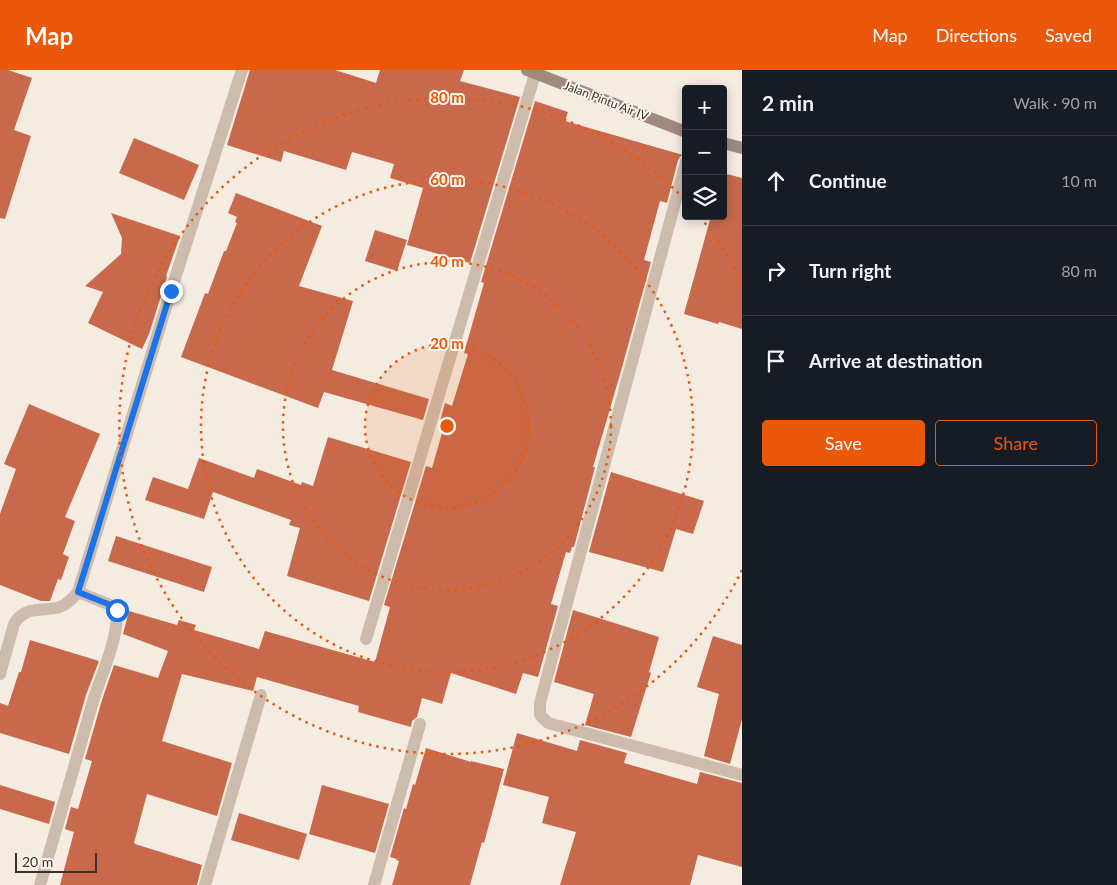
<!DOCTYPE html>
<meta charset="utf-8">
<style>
body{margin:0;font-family:Lato,sans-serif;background:#242831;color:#f1f3f6}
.controls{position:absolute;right:15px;top:15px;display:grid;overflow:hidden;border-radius:5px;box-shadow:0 2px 12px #0003}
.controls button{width:45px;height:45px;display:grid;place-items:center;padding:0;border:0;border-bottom:1px solid #363941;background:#171b24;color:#f1f3f6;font:25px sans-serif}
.scale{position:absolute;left:15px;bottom:12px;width:82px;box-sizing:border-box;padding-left:5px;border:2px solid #3b302b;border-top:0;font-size:14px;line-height:18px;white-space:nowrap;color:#3b302b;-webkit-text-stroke:4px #fbf5ee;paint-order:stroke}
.stop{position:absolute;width:15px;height:15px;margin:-11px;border:4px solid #1a73e8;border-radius:50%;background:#fff}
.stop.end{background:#1a73e8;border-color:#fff;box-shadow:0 1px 5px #0008}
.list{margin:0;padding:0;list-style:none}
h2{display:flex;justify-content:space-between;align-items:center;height:65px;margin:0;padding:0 20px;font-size:21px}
h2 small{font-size:16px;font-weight:400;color:#9ea1a6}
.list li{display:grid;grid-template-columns:32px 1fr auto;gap:15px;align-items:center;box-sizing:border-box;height:90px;padding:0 20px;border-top:1px solid #363941}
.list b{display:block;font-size:19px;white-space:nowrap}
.list em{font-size:16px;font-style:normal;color:#9ea1a6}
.actions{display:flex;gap:10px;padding:15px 20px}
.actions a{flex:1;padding:11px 0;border:1px solid #ea580c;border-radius:5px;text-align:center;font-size:18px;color:#ea580c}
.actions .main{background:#ea580c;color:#fff}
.icon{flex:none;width:28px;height:28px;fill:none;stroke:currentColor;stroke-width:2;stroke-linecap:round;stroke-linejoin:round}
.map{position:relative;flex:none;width:742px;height:815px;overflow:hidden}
header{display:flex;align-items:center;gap:30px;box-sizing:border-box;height:70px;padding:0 25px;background:#ea580c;color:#fff}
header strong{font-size:24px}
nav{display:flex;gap:28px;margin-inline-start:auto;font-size:18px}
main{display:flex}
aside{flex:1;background:#171b24}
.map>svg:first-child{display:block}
.building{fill:#c8694b}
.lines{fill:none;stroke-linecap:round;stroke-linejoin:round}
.minor{stroke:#cdbbac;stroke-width:12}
.secondary{stroke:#a18a7d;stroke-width:12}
.route{stroke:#1a73e8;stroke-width:6}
.ring{fill:none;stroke:#e8590c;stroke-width:2.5;stroke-dasharray:2.5 5}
.labels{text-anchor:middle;stroke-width:4;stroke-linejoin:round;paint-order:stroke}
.street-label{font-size:12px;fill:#3b302b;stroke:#fbf5ee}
.centre{fill:#e8590c;stroke:#fbf5ee;stroke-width:2.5}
.ring-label{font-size:15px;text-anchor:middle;font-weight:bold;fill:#e8590c;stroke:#fbf5ee;stroke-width:4;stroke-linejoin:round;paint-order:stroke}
</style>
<header>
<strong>Map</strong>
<nav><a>Map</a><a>Directions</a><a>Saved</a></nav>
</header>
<main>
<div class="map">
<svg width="742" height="815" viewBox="0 0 742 815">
<rect width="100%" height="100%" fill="#f4ebe1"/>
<g class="building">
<path d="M0,0H8L32,8L14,60L31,66L5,149L0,148Z"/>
<path d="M250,0H335L376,13L380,0H464L460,11L520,27L470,193L407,175L423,118L390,108L394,94L352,82L346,100L284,81L281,92L227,75Z"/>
<path d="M535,31L568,42L565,51L683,85L680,87L678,90L667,133L660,131L644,190L651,192L621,301L593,397H595L574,477H572L570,483L566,482L551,534L558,536L538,607L523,603L516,624L451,603L442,634L422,628L417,647L412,651L411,657L358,642L359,636L257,607L253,621L182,604L162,671L232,693L217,746L147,724L134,773H135V774L202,795L197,815H60L74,762L65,759L71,737L78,739L92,691L85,689L102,630L114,595L158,608L168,581L123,564L129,541L177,555L179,550L196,555L194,560L259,579L265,561L375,592L390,537L384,535L426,396L432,398L444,356L439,355L445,333L452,336L468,284L464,283L484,213L481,212Z"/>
<path d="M134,68L199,95L184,130L119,103Z"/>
<path d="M723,103L742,108V259L719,252L718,254L684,244L711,146H723Z"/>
<path d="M236,123L322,156L299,216L353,231L332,300L429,329L423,350L324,322L318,338L181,287L205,223L208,224L224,181H226L237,153L235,152L237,147L228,143Z"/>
<path d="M111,143L180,166L166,206L167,207L149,264L142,279L88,253L103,222L85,216L121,184L122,168Z"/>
<path d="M375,160L407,170L397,201L365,191Z"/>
<path d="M29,334L100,364L65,447L75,451L63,484L69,487L61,510L58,509L50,531H41L0,515V444L16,399L4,394Z"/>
<path d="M328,367L411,392L369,531L287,506L300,458L289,455L291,450L213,422L204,449L145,430L153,407L188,419L199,388L254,408L257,399L301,415L302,412L313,416Z"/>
<path d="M611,402L704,431L693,464L676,459L663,502L589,482Z"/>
<path d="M116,466L212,497L204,522L108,491Z"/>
<path d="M573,540L659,567L649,602L651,603L631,667L585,655L594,624L554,612Z"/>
<path d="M713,566L742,575V649L730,694L704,686L719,624L697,617Z"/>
<path d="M30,570L99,591L86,625L69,684L0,663V633L8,636L19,602H21Z"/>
<path d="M517,663L577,681L580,670L627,683L624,693L697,714L700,702L742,713V797L698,785L690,815H560L576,762L542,753L549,727L503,715Z"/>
<path d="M426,678L471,692V691L504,699L484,773L482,772L470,815H392L399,791L396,790L397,789L390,787L404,738L406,739L413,714L415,715Z"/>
<path d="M0,715L55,732L49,754L0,739Z"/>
<path d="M322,715L389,734L375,783L309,764Z"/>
<path d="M239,743L307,764L299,790L231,770Z"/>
</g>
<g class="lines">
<g class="minor">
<path d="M686,92L540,633V645L548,653L742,705"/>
<path d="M366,569L535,4"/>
<path d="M0,604L14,554C25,535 42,542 60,537C68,534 73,528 78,522L171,221L242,0"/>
<path d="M40,815C58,753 76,690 94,628C103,601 118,569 117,540L108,534L78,522"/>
<path d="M205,815L261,625"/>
<path d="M374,815L420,654"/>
</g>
<g class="secondary">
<path d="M527,0L686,62"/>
<path d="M723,73L742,78"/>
</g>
</g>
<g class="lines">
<path class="route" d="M117,540L108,534L78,522L171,221"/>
</g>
<circle cx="447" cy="356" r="82" fill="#e8590c" fill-opacity=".12"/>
<g class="ring">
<circle cx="447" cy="356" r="82"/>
<circle cx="447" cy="356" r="164"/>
<circle cx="447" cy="356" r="246"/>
<path d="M742 500A328 328 0 1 1 685 130M700 147A328 328 0 0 1 742 212"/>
</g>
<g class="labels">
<g class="street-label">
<text transform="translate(606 31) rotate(21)" y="4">Jalan Pintu Air IV</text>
</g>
</g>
<circle cx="447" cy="356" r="8" class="centre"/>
<g class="ring-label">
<text x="447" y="33">80 m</text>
<text x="447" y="115">60 m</text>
<text x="447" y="197">40 m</text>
<text x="447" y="279">20 m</text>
</g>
</svg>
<div class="controls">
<button>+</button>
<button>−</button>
<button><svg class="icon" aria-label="layers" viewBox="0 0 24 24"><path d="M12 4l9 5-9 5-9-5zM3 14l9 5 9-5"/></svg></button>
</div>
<div class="scale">20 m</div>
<div class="stop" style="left:117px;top:540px"></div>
<div class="stop end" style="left:171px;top:221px"></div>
</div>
<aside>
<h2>2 min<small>Walk · 90 m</small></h2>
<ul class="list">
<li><svg class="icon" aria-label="ahead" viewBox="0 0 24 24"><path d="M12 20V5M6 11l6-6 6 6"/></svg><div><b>Continue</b></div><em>10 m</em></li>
<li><svg class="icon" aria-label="right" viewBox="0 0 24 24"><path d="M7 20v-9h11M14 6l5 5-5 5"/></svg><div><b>Turn right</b></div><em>80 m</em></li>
<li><svg class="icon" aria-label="arrive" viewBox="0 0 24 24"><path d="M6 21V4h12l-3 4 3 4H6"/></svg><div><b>Arrive at destination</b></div></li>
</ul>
<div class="actions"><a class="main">Save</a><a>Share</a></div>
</aside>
</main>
